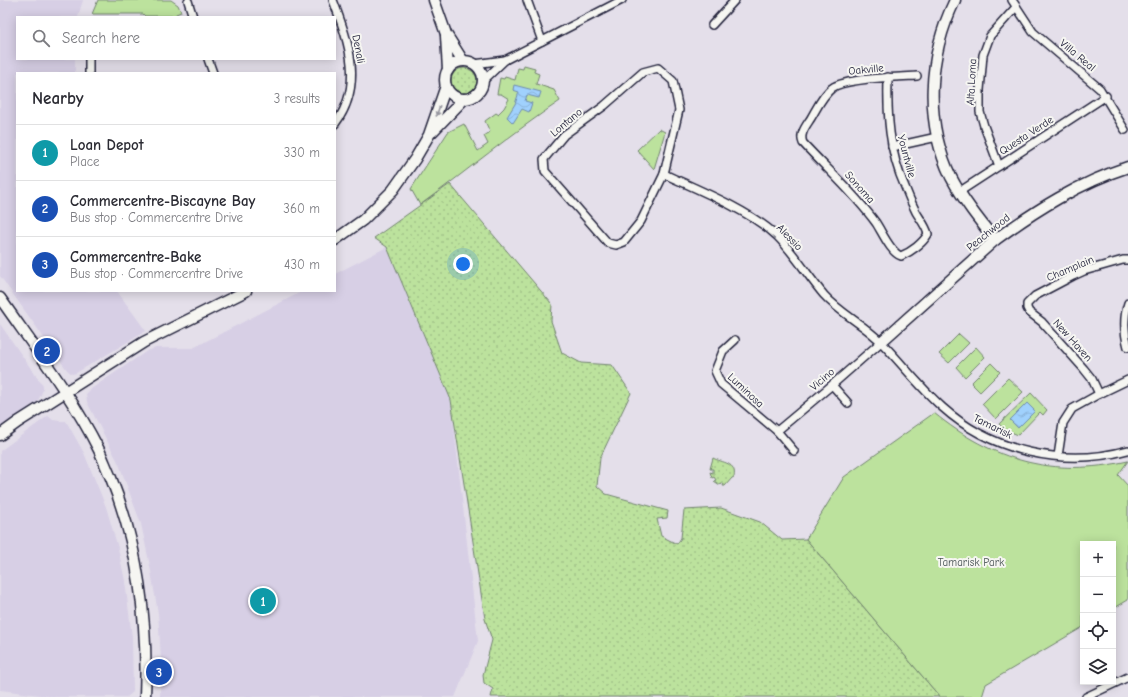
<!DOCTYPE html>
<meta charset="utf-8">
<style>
body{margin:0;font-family:"Comic Neue",sans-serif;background:#f7f7f7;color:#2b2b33}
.controls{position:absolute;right:12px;bottom:12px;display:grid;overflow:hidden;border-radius:0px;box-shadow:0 2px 10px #0003}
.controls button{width:36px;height:36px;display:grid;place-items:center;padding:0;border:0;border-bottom:1px solid #e1e1e2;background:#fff;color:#2b2b33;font:20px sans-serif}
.you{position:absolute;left:463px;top:264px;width:14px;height:14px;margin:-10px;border:3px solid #fff;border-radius:50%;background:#1a73e8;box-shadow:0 0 0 6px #1a73e833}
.badge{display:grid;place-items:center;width:26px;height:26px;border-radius:50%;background:#1f6fb2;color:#fff;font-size:13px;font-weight:700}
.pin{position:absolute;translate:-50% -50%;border:2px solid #fff;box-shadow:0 1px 4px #0006}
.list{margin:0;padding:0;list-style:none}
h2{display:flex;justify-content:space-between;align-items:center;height:52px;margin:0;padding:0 16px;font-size:17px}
h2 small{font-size:13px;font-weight:400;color:#7c7c81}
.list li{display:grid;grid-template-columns:26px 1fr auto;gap:12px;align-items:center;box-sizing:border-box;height:56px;padding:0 16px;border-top:1px solid #e1e1e2}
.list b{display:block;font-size:15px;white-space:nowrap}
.list p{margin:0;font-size:13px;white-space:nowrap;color:#7c7c81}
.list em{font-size:13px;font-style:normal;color:#7c7c81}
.icon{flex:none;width:22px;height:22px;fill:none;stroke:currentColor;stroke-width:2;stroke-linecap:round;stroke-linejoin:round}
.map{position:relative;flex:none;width:1128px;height:697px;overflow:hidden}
.search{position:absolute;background:#fff;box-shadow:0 2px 10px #0003;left:16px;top:16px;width:320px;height:44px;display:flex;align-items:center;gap:10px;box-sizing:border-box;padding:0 14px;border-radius:0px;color:#7c7c81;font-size:15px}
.panel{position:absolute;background:#fff;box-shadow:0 2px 10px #0003;left:16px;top:72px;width:320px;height:220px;border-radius:0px}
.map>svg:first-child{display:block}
.built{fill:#d7cfe5}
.grass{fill:url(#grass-dots);stroke:#6f826c}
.park{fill:#bce29d;stroke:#6f826c}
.water{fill:url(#water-waves);stroke:#6e8baf}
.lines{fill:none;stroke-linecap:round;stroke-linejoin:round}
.street-casing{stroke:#22223b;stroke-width:10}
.secondary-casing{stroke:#22223b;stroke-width:13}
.street{stroke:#f6f6f2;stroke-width:7}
.secondary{stroke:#f6f6f2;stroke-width:10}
.oneway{fill:#9797a0}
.labels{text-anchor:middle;stroke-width:4;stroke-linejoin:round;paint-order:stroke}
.street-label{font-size:11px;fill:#22223b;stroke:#f6f6f2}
.park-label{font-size:11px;fill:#485254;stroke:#f6f6f2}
</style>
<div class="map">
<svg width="1128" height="697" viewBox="0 0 1128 697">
<defs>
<pattern id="grass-dots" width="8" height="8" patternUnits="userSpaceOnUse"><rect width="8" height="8" fill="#bce29d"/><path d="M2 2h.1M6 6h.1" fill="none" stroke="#a1c288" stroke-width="1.8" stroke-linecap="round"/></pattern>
<pattern id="water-waves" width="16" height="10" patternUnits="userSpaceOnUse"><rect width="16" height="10" fill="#a0d1fd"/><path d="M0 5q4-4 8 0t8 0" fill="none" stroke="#8ab3da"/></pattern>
</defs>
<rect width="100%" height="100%" fill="#e4dfea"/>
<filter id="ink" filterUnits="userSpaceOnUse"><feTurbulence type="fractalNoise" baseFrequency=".025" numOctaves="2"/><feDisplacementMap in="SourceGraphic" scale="8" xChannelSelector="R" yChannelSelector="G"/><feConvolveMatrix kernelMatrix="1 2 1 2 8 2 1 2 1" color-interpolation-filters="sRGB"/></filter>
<g filter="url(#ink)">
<g class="built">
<path d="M0,0H83L78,17H17V59H75V73H17V291H117L146,331L76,373L72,374L67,370L0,276Z"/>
<path d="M387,247L451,400L478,641L455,697H160L161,659L158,613L150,566L141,524L119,464L87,402L86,394L91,389L147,351L156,348H193L303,291H335V274Z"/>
<path d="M0,324L43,386V390L38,401L0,427Z"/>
<path d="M48,416L53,420L60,421H66L84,453L106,507L118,548L125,581L132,637L133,692L127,697H56L0,690V451Z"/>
</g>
<g class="grass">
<circle cx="464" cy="81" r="13"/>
<path d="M450,184L552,304L551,321L562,353L581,363L612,365L631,393L600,458L597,486L606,494L668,511L667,518L657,519L661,536L677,544L681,538L684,510L721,508L760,522L782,540L806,539L940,697H491L493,689L484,683L483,675L492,640L485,619L451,400L387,247L374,238Z"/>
<path d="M713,458C722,463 737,462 734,477L732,478L725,486H723L724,484L720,483V485L714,481L716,480L714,477L712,478L710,472L713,473V469H710Z"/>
</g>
<g class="park">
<path d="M98,0H171L178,5L181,12L176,14L175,16H145L143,14H92Z"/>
<path d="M524,65L535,68L534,72L539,74L536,84L554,90L560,101C512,133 467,171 420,205L411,189L448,132L464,124L478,151L488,144L484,136L490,132L485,121L496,113L499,115L498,114L504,108L509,99L501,94H497L500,78L504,79L505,77L515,80L518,68L523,69Z"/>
<path d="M659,129L665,132L654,169L637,150Z"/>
<path d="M959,334L969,343L949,363L939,354Z"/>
<path d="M976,347L985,357L965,377L956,367Z"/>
<path d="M991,363L1000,372L980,392L971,383Z"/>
<path d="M1008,378L1023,392L996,419L982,404Z"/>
<path d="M1031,393L1047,410L1043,415L1040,412L1018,435L1004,429L999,424Z"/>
<path d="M934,413C993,461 1053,478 1128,461L1118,475L1128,486V600L1113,609V544H1083V627L986,684L982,697H940L806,539L844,477Z"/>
</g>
<g class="water">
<path d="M514,85L541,92L539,98L527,95L525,101L532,103L529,112L522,109L513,123L507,117L515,104L519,92L513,90Z"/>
<path d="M1027,403L1035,411L1018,428L1010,420Z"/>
</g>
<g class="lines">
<g class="street-casing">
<g id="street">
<path d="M333,0C348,41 365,84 335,124"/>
<path d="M527,0L542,41"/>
<path d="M1012,0L1033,32L1100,89L1125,130"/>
<path d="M188,1L193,17"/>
<path d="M712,25L735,0"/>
<path d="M89,59V73"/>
<path d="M208,59L213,73"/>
<path d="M474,64L505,60"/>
<path d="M658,68L673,81L679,110L664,174L641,221L624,242L616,245L608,243L545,171L544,159L564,135L604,106L643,72Z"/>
<path d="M888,77C887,115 889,152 905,187C908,195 912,204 916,212C920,219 926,226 928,234C923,243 911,252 901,256C891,253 882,232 876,223C855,194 827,169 803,143C799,134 806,126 811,118C817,108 822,96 832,88C846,78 898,77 917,76"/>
<path d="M483,81L505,60L622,0"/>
<path d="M892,147L937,137"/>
<path d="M999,166L984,126L980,112V90L983,55L990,36L1016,7"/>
<path d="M664,174C699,190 749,210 777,236C795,254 808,276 824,295C841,314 865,325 882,343C902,364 920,387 942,407C992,452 1064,468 1128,450"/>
<path d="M959,192L1106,96"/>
<path d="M1128,303C1123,318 1124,332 1128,347"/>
<path d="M735,340L723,351L715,371L721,384L777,431L794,451"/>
<path d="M832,385L848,403"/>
<path d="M1099,394L1092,379L1084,369L1042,322L1029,312L1027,308V304L1035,296L1073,276L1084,271L1123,260H1128"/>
<path d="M777,431L832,385L881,342"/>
<path d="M1058,456L1063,423L1072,409L1099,394L1128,380"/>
<path d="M1086,697L1128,677"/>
</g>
</g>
<g class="secondary-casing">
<g id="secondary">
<path d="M434,0L446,34L463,61"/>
<path d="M955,0C928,56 924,121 951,177C963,200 979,220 995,240"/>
<path d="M446,36L448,70"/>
<circle cx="464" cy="80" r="19"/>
<path d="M432,132L464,99"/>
<path d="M335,240L363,220L393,190L415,159L429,135L446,86"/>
<path d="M0,298C34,347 72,396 99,450C103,459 107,469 111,478C139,548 148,622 145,697"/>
<path d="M881,342L995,240C1036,210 1079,183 1128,167"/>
<path d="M0,435L18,422L144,342L246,291"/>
</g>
</g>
<use href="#street" class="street"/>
<use href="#secondary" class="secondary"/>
</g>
<defs><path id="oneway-solid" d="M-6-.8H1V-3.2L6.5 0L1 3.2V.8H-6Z"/></defs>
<use class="oneway" href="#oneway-solid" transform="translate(438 111) rotate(109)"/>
</g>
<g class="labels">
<g class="street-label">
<text transform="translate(359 49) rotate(79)" y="4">Denali</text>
<text transform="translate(1078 55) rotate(40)" y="4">Villa Real</text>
<text transform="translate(866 69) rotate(-6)" y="4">Oakville</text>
<text transform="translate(971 82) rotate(-87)" y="4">Alta Loma</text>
<text transform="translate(566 122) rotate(-40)" y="4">Lontano</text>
<text transform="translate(1026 135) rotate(-33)" y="4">Questa Verde</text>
<text transform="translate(907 156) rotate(75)" y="4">Yountville</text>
<text transform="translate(860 187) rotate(48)" y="4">Sonoma</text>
<text transform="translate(988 232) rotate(-39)" y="4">Peachwood</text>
<text transform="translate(790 237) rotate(46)" y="4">Alessio</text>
<text transform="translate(1070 268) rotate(-23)" y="4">Champlain</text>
<text transform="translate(1073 340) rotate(48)" y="4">New Haven</text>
<text transform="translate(822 379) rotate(-41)" y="4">Vicino</text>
<text transform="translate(746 390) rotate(43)" y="4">Luminosa</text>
<text transform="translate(993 426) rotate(26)" y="4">Tamarisk</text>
</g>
<g class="park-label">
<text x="971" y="566">Tamarisk Park</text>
</g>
</g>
</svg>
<div class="controls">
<button>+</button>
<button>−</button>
<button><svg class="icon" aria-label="locate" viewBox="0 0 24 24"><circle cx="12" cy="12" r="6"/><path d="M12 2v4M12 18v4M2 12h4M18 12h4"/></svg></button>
<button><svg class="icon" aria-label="layers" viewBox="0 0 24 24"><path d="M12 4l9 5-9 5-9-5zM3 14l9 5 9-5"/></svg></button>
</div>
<div class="you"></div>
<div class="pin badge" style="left:263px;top:601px;background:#0f9aa8">1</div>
<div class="pin badge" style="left:47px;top:351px;background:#1a4fb4">2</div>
<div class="pin badge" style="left:159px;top:672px;background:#1a4fb4">3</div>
<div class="search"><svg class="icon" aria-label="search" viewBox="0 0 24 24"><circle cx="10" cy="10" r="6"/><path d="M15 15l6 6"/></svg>Search here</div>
<section class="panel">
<h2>Nearby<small>3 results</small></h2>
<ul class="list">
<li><span class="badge" style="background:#0f9aa8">1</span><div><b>Loan Depot</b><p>Place</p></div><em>330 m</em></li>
<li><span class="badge" style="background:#1a4fb4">2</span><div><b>Commercentre-Biscayne Bay</b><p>Bus stop · Commercentre Drive</p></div><em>360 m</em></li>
<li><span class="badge" style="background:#1a4fb4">3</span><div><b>Commercentre-Bake</b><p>Bus stop · Commercentre Drive</p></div><em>430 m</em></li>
</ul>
</section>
</div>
